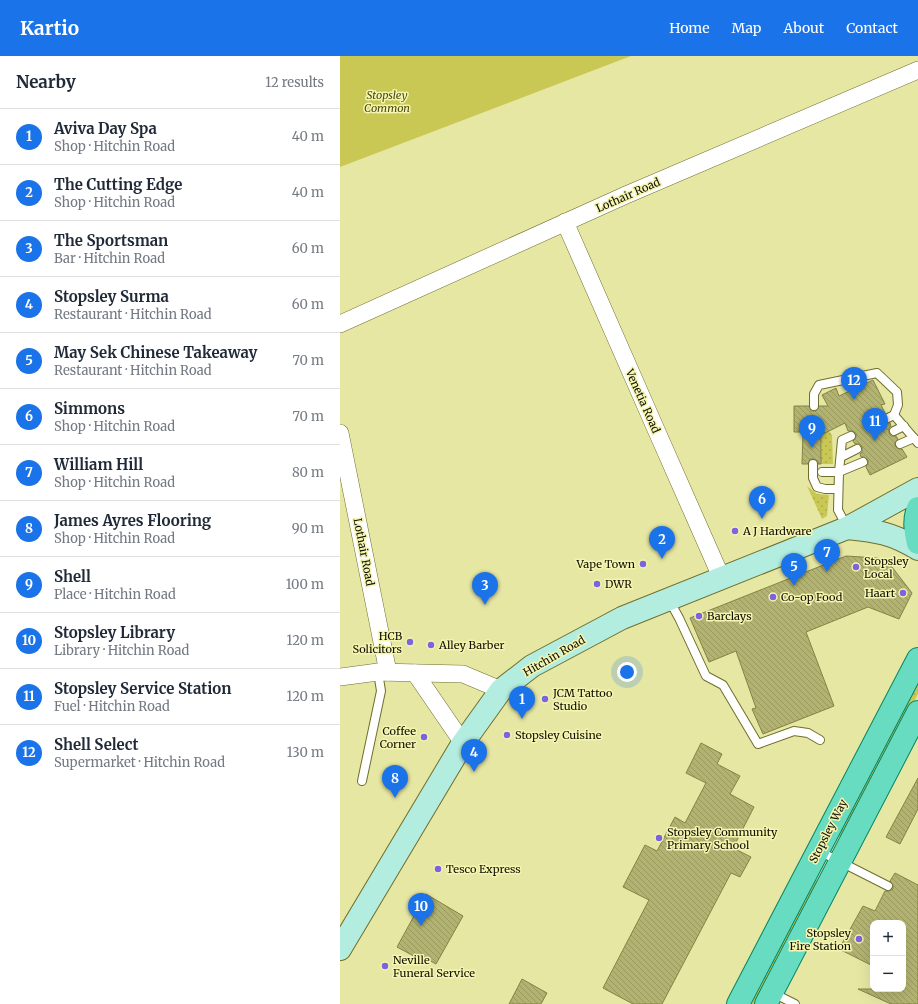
<!DOCTYPE html>
<meta charset="utf-8">
<style>
body{margin:0;font-family:Merriweather,serif;background:#f6f6f7;color:#1f2937}
.controls{position:absolute;right:12px;bottom:12px;display:grid;overflow:hidden;border-radius:8px;box-shadow:0 4px 16px #0002}
.controls button{width:36px;height:36px;display:grid;place-items:center;padding:0;border:0;border-bottom:1px solid #e0e1e3;background:#fff;color:#1f2937;font:20px sans-serif}
.you{position:absolute;left:287px;top:616px;width:14px;height:14px;margin:-10px;border:3px solid #fff;border-radius:50%;background:#1a73e8;box-shadow:0 0 0 6px #1a73e833}
.badge{display:grid;place-items:center;width:26px;height:26px;border-radius:50%;background:#1a73e8;color:#fff;font-size:13px;font-weight:700}
.pin{position:absolute;translate:-50% -33px;filter:drop-shadow(0 1px 2px #0008)}
.pin::after{content:'';position:absolute;top:21px;width:14px;height:12px;background:inherit;clip-path:polygon(0 0,100% 0,50% 100%)}
.list{margin:0;padding:0;list-style:none}
h2{display:flex;justify-content:space-between;align-items:center;height:52px;margin:0;padding:0 16px;font-size:17px}
h2 small{font-size:13px;font-weight:400;color:#747a83}
.list li{display:grid;grid-template-columns:26px 1fr auto;gap:12px;align-items:center;box-sizing:border-box;height:56px;padding:0 16px;border-top:1px solid #e0e1e3}
.list b{display:block;font-size:15px;white-space:nowrap}
.list p{margin:0;font-size:13px;white-space:nowrap;color:#747a83}
.list em{font-size:13px;font-style:normal;color:#747a83}
.map{position:relative;flex:none;width:578px;height:948px;overflow:hidden}
header{display:flex;align-items:center;gap:24px;box-sizing:border-box;height:56px;padding:0 20px;background:#1a73e8;color:#fff}
header strong{font-size:19px}
nav{display:flex;gap:22px;margin-inline-start:auto;font-size:14px}
main{display:flex}
aside{flex:1;background:#fff}
.map>svg:first-child{display:block}
.grass{fill:url(#grass-dots)}
.park{fill:#cac854}
.building{fill:url(#building-back-hatch);stroke:#838342}
.lines{fill:none;stroke-linecap:round;stroke-linejoin:round}
.lane-casing{stroke:#6f6e2d;stroke-width:10}
.street-casing{stroke:#6f6e2d;stroke-width:18}
.secondary-casing{stroke:#6f6e2d;stroke-width:24}
.primary-casing{stroke:#078462;stroke-width:24}
.lane{stroke:#fff;stroke-width:8}
.street{stroke:#fff;stroke-width:17}
.secondary{stroke:#b3ede0;stroke-width:22}
.primary{stroke:#67dcc0;stroke-width:22}
.poi-dot{fill:#7b64df;stroke:#f4f5b0;stroke-width:1.5}
.labels{text-anchor:middle;stroke-width:3;stroke-linejoin:round;paint-order:stroke}
.park-label{font-size:11px;font-style:italic;fill:#4c4b12;stroke:#f4f5b0}
.street-label{font-size:11px;fill:#0f0e00;stroke:#f4f5b0}
.poi-label{font-size:11px;fill:#0f0e00;stroke:#f4f5b0;text-anchor:start}
</style>
<header>
<strong>Kartio</strong>
<nav><a>Home</a><a>Map</a><a>About</a><a>Contact</a></nav>
</header>
<main>
<aside>
<h2>Nearby<small>12 results</small></h2>
<ul class="list">
<li><span class="badge">1</span><div><b>Aviva Day Spa</b><p>Shop · Hitchin Road</p></div><em>40 m</em></li>
<li><span class="badge">2</span><div><b>The Cutting Edge</b><p>Shop · Hitchin Road</p></div><em>40 m</em></li>
<li><span class="badge">3</span><div><b>The Sportsman</b><p>Bar · Hitchin Road</p></div><em>60 m</em></li>
<li><span class="badge">4</span><div><b>Stopsley Surma</b><p>Restaurant · Hitchin Road</p></div><em>60 m</em></li>
<li><span class="badge">5</span><div><b>May Sek Chinese Takeaway</b><p>Restaurant · Hitchin Road</p></div><em>70 m</em></li>
<li><span class="badge">6</span><div><b>Simmons</b><p>Shop · Hitchin Road</p></div><em>70 m</em></li>
<li><span class="badge">7</span><div><b>William Hill</b><p>Shop · Hitchin Road</p></div><em>80 m</em></li>
<li><span class="badge">8</span><div><b>James Ayres Flooring</b><p>Shop · Hitchin Road</p></div><em>90 m</em></li>
<li><span class="badge">9</span><div><b>Shell</b><p>Place · Hitchin Road</p></div><em>100 m</em></li>
<li><span class="badge">10</span><div><b>Stopsley Library</b><p>Library · Hitchin Road</p></div><em>120 m</em></li>
<li><span class="badge">11</span><div><b>Stopsley Service Station</b><p>Fuel · Hitchin Road</p></div><em>120 m</em></li>
<li><span class="badge">12</span><div><b>Shell Select</b><p>Supermarket · Hitchin Road</p></div><em>130 m</em></li>
</ul>
</aside>
<div class="map">
<svg width="578" height="948" viewBox="0 0 578 948">
<defs>
<pattern id="grass-dots" width="8" height="8" patternUnits="userSpaceOnUse"><rect width="8" height="8" fill="#cac854"/><path d="M2 2h.1M6 6h.1" fill="none" stroke="#acab47" stroke-width="1.8" stroke-linecap="round"/></pattern>
<pattern id="building-back-hatch" width="6" height="6" patternUnits="userSpaceOnUse"><rect width="6" height="6" fill="#b3b371"/><path d="M-1 5l2 2M0 0l6 6M5-1l2 2" fill="none" stroke="#999960"/></pattern>
</defs>
<rect width="100%" height="100%" fill="#e7e7a4"/>
<g class="grass">
<path d="M482,372L488,374L492,379L493,408H481Z"/>
<path d="M467,430L477,438L489,439L487,460L482,463Z"/>
<path d="M578,622V638L503,782L496,779Z"/>
<path d="M476,824L480,826L417,948H410Z"/>
</g>
<path class="park" d="M0,0H291L0,111Z"/>
<g class="building">
<path d="M533,324L545,348L541,349L545,357L543,361V364L545,367H550L551,370L549,372V377L551,380H556L558,383L555,387V390L559,393H562L567,401L530,419L526,411L528,407V404L524,401H521L520,398L522,396V391L520,388H515L513,385L516,381V377L512,375H508L505,367L481,379V408H478V405L473,403H470L468,408H462L463,376H454V350H469L471,355H476L479,350H488L482,339L496,332L499,340Z"/>
<path d="M506,500L538,502L552,511L572,537L559,563L528,551L466,576L494,650L423,678L412,653L416,652L396,595L369,606L350,562Z"/>
<path d="M361,687L382,698L377,708L400,720L390,738L414,751L393,792L411,801L400,821L391,817L322,948H293L263,932L309,844L283,831L305,789L317,795L335,761L345,767L366,727L346,717Z"/>
<path d="M578,722V753L560,788L546,781Z"/>
<path d="M555,817L578,829V948H551L518,933H563V867H533V910L499,893L523,850L535,855L545,835H549L553,833V829L550,825Z"/>
<path d="M86,838L123,860L96,908L85,902L83,905L57,891Z"/>
<path d="M182,923L207,937L201,948H169Z"/>
</g>
<g class="lines">
<g class="lane-casing">
<g id="lane">
<path d="M474,350V338L479,329L537,317L557,336L558,349L554,359"/>
<path d="M548,362L554,359L578,387"/>
<path d="M554,375L564,370"/>
<path d="M560,388L574,382"/>
<path d="M501,401L517,393"/>
<path d="M473,408V422L477,431L485,433H498"/>
<path d="M482,416H499L523,406"/>
<path d="M507,471L498,454L499,416L502,384L511,380"/>
<path d="M329,544L339,562L366,620L383,629L418,688L454,675L468,677L480,684"/>
<path d="M22,725L41,635L38,616"/>
<path d="M479,795L548,830"/>
<path d="M433,937L455,948"/>
</g>
</g>
<g class="street-casing">
<g id="street">
<path d="M225,166L314,369L382,523"/>
<path d="M0,268L286,139L578,14"/>
<path d="M0,377L48,616"/>
<path d="M75,617L123,687"/>
<path d="M0,621L38,616L123,618L161,634"/>
</g>
</g>
<g class="secondary-casing">
<g id="secondary">
<path d="M507,472C537,475 552,477 578,493"/>
<path d="M0,893L123,687L161,634L192,610L282,562L507,472L578,433"/>
</g>
</g>
<g class="primary-casing">
<g id="primary">
<path d="M578,452C574,463 575,476 578,487"/>
<path d="M398,948L578,603"/>
<path d="M426,948L578,656"/>
</g>
</g>
<use href="#lane" class="lane"/>
<use href="#street" class="street"/>
<use href="#secondary" class="secondary"/>
<use href="#primary" class="primary"/>
</g>
<g class="poi-dot">
<circle cx="395" cy="475" r="4"/>
<circle cx="303" cy="508" r="4"/>
<circle cx="516" cy="511" r="4"/>
<circle cx="257" cy="528" r="4"/>
<circle cx="563" cy="537" r="4"/>
<circle cx="433" cy="541" r="4"/>
<circle cx="359" cy="560" r="4"/>
<circle cx="70" cy="586" r="4"/>
<circle cx="91" cy="589" r="4"/>
<circle cx="205" cy="643" r="4"/>
<circle cx="167" cy="679" r="4"/>
<circle cx="84" cy="681" r="4"/>
<circle cx="319" cy="782" r="4"/>
<circle cx="98" cy="813" r="4"/>
<circle cx="519" cy="883" r="4"/>
<circle cx="45" cy="910" r="4"/>
</g>
<g class="labels">
<g class="park-label">
<text x="47" y="43">Stopsley<tspan x="47" dy="13">Common</tspan></text>
</g>
<g class="street-label">
<text transform="translate(288 139) rotate(-24)" y="4">Lothair Road</text>
<text transform="translate(303 345) rotate(66)" y="4">Venetia Road</text>
<text transform="translate(24 496) rotate(79)" y="4">Lothair Road</text>
<text transform="translate(214 600) rotate(-30)" y="4">Hitchin Road</text>
<text transform="translate(488 775) rotate(-63)" y="4">Stopsley Way</text>
</g>
<g class="poi-label">
<text x="403" y="479">A J Hardware</text>
<text x="524" y="509">Stopsley<tspan x="524" dy="13">Local</tspan></text>
<text x="295" y="512" text-anchor="end">Vape Town</text>
<text x="265" y="532">DWR</text>
<text x="555" y="541" text-anchor="end">Haart</text>
<text x="441" y="545">Co-op Food</text>
<text x="367" y="564">Barclays</text>
<text x="62" y="584" text-anchor="end">HCB<tspan x="62" dy="13">Solicitors</tspan></text>
<text x="99" y="593">Alley Barber</text>
<text x="213" y="641">JCM Tattoo<tspan x="213" dy="13">Studio</tspan></text>
<text x="76" y="679" text-anchor="end">Coffee<tspan x="76" dy="13">Corner</tspan></text>
<text x="175" y="683">Stopsley Cuisine</text>
<text x="327" y="780">Stopsley Community<tspan x="327" dy="13">Primary School</tspan></text>
<text x="106" y="817">Tesco Express</text>
<text x="511" y="881" text-anchor="end">Stopsley<tspan x="511" dy="13">Fire Station</tspan></text>
<text x="53" y="908">Neville<tspan x="53" dy="13">Funeral Service</tspan></text>
</g>
</g>
</svg>
<div class="controls">
<button>+</button>
<button>−</button>
</div>
<div class="you"></div>
<div class="pin badge" style="left:182px;top:663px">1</div>
<div class="pin badge" style="left:322px;top:503px">2</div>
<div class="pin badge" style="left:145px;top:549px">3</div>
<div class="pin badge" style="left:134px;top:716px">4</div>
<div class="pin badge" style="left:454px;top:530px">5</div>
<div class="pin badge" style="left:422px;top:463px">6</div>
<div class="pin badge" style="left:487px;top:516px">7</div>
<div class="pin badge" style="left:55px;top:742px">8</div>
<div class="pin badge" style="left:472px;top:392px">9</div>
<div class="pin badge" style="left:81px;top:870px">10</div>
<div class="pin badge" style="left:535px;top:385px">11</div>
<div class="pin badge" style="left:514px;top:344px">12</div>
</div>
</main>
